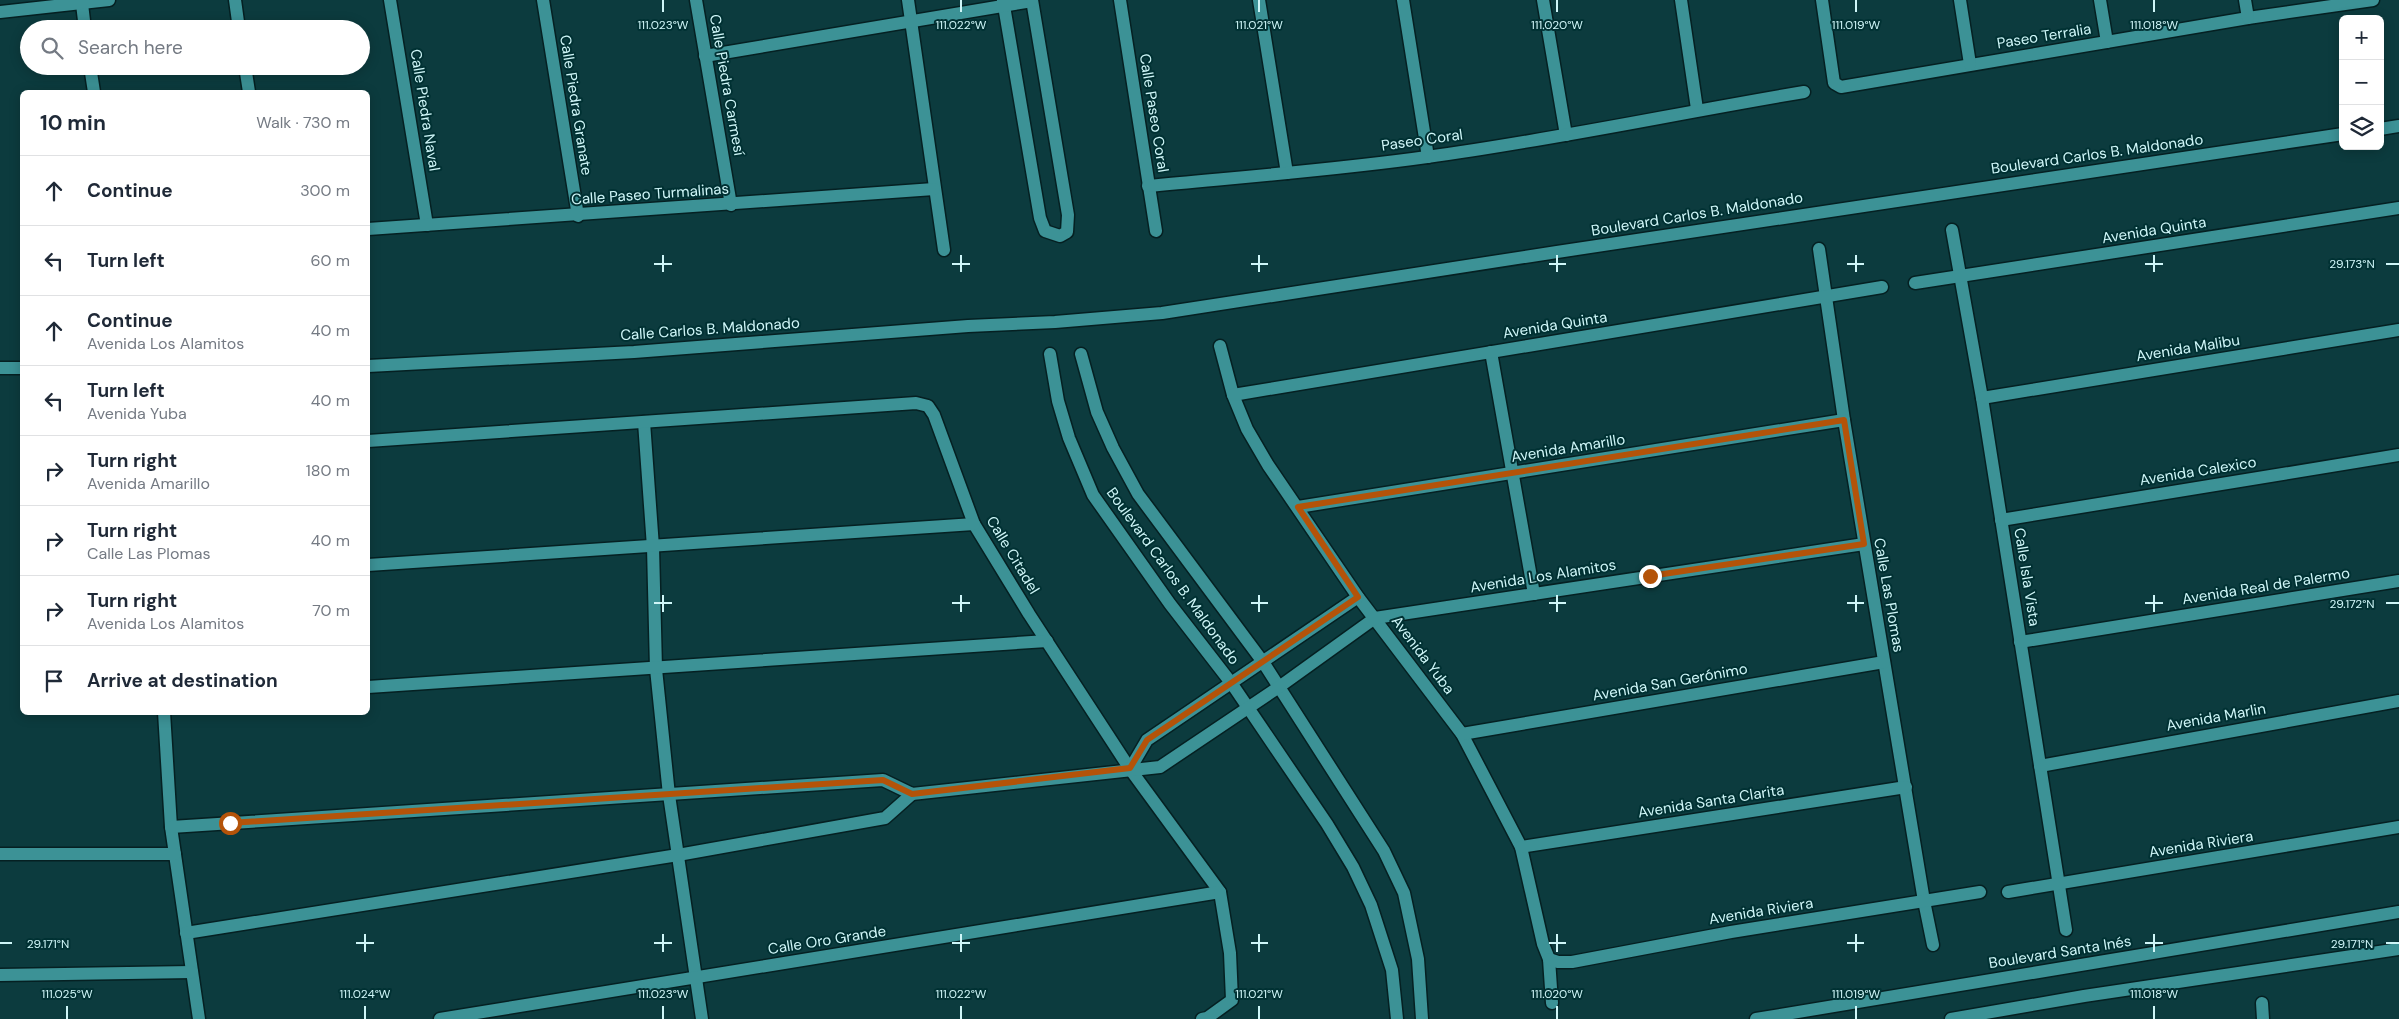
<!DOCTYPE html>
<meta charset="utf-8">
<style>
body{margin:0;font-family:"DM Sans",sans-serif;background:#f6f6f7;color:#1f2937}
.controls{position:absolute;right:15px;top:15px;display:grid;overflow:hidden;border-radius:8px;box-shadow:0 2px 12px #0003}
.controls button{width:45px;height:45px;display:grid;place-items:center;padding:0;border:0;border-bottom:1px solid #e0e1e3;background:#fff;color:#1f2937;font:25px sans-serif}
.stop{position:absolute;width:15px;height:15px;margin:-11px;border:4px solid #b45309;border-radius:50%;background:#fff}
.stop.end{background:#b45309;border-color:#fff;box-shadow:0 1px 5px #0008}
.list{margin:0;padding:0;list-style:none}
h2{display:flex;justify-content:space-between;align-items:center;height:65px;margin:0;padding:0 20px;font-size:21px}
h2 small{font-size:16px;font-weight:400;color:#747a83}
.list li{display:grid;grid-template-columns:32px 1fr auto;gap:15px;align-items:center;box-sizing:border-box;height:70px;padding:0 20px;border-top:1px solid #e0e1e3}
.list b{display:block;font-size:19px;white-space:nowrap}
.list p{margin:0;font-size:16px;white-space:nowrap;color:#747a83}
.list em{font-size:16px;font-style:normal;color:#747a83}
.icon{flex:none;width:28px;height:28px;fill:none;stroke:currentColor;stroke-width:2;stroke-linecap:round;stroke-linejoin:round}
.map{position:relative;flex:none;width:2399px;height:1019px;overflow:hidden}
.search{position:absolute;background:#fff;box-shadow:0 2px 12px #0003;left:20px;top:20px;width:350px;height:55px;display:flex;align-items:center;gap:12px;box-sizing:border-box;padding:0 18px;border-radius:28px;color:#747a83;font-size:19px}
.panel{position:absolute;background:#fff;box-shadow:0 2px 12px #0003;left:20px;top:90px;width:350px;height:625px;border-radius:8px}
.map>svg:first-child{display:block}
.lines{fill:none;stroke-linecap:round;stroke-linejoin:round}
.minor-casing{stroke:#052022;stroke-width:15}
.minor{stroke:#3c9296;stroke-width:12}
.route{stroke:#b45309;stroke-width:6}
.ticks{fill:none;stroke:#cff6f8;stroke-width:2}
.labels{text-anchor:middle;stroke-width:4;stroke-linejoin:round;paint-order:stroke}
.street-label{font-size:15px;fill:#cff6f8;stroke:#003133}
.ticks-label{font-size:12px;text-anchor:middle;fill:#cff6f8;stroke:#003133;stroke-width:4;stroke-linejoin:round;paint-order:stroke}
</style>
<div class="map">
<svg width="2399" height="1019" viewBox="0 0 2399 1019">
<rect width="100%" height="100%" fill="#0c3b3e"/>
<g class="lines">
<g class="minor-casing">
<g id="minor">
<path d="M235,0L239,29"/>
<path d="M390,0L427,225"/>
<path d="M543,0L578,216"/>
<path d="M696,0L731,205"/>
<path d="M908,0L944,250"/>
<path d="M1003,0L1040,218L1045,231L1060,236L1067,232L1068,215L1032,0"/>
<path d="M1120,0L1156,231"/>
<path d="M1259,0L1287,173"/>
<path d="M1403,0L1428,157"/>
<path d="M1543,0L1566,135"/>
<path d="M1681,0L1697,109"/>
<path d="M1822,0L1834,83L1841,87L2248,18L2373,0"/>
<path d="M1960,0L1970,64"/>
<path d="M2100,0L2107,42"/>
<path d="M2245,0L2248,18"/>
<path d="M82,4L85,29"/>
<path d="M0,12L109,0"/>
<path d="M705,56L1032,1"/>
<path d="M90,66L94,92"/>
<path d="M245,66L249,92"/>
<path d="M2380,129L2399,126"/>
<path d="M1148,186C1241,177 1335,170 1427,157C1553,140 1678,113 1804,92"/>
<path d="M368,229L934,189"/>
<path d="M1952,230L1982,398L2066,930"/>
<path d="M1819,249L1844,420L1924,901L1933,945"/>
<path d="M1915,283L2399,208"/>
<path d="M1220,346L1233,395L1247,429L1268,465L1358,597L1462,734L1521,847L1543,944L1549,959L1552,1003"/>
<path d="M1491,352L1534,594"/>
<path d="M1050,354L1058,401L1069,438L1093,495L1170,604L1232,684L1327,824L1353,867L1371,905L1392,970L1397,1019"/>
<path d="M1081,354L1097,412L1113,448L1138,494L1263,662L1384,851L1404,893L1418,959L1422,1019"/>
<path d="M368,366L634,352L968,326L1055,322L1162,313L1557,252L2343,134"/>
<path d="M0,368H22"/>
<path d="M1233,395L1882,287"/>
<path d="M1982,398L2399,330"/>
<path d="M644,422L653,547L656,669L669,795L702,1019"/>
<path d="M368,441L916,403L928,406L934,415L974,524L1029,614L1130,769L1220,892L1230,953L1232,1000L1207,1018L1202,1019"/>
<path d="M1298,507L1844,420"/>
<path d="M2001,520L2399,455"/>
<path d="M368,565L974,524"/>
<path d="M2020,642L2399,581"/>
<path d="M368,687L1047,641"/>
<path d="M164,712L171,827L199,1019"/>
<path d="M1462,734L1884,662"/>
<path d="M2040,766L2399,701"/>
<path d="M1130,769L1147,740L1358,597"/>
<path d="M171,827L883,780L912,794L1160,767L1279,687L1375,618L1864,544"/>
<path d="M1521,847L1906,787"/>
<path d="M0,854H175"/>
<path d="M2008,892L2399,827"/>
<path d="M186,933L678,855L885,818L912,794"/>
<path d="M1549,959L1558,962H1572L1731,932L1980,892"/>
<path d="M0,975L192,972"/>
<path d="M2262,1003L2263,1019"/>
<path d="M440,1019L1220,892"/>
<path d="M1756,1019L2399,912"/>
<path d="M1951,1019L2084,996L2399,949"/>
</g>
</g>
<use href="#minor" class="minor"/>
</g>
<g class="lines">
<path class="route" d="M230,823L883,780L912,794L1130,768L1147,740L1358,597L1298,507L1844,420L1864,544L1650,576"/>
</g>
<path class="ticks" d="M663,0V12M961,0V12M1259,0V12M1557,0V12M1856,0V12M2154,0V12M663,255V272M961,255V272M1259,255V272M1557,255V272M1856,255V272M2154,255V272M654,264H672M952,264H970M1251,264H1268M1549,264H1566M1847,264H1864M2145,264H2163M2386,264H2399M663,595V612M961,595V612M1259,595V612M1557,595V612M1856,595V612M2154,595V612M654,603H672M952,603H970M1251,603H1268M1549,603H1566M1847,603H1864M2145,603H2163M2386,603H2399M365,934V952M663,934V952M961,934V952M1259,934V952M1557,934V952M1856,934V952M2154,934V952M0,943H12M356,943H374M654,943H672M952,943H970M1251,943H1268M1549,943H1566M1847,943H1864M2145,943H2163M2386,943H2399M67,1006V1019M365,1006V1019M663,1006V1019M961,1006V1019M1259,1006V1019M1557,1006V1019M1856,1006V1019M2154,1006V1019"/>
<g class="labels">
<g class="street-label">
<text transform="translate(2044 36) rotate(-9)" y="5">Paseo Terralia</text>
<text transform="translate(727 85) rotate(80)" y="5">Calle Piedra Carmesí</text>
<text transform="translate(576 105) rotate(81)" y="5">Calle Piedra Granate</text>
<text transform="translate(425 110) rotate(81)" y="5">Calle Piedra Naval</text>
<text transform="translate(1154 113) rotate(81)" y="5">Calle Paseo Coral</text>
<text transform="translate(1422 140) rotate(-8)" y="5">Paseo Coral</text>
<text transform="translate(2097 154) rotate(-8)" y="5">Boulevard Carlos B. Maldonado</text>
<text transform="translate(650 194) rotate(-4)" y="5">Calle Paseo Turmalinas</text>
<text transform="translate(1697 214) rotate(-9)" y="5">Boulevard Carlos B. Maldonado</text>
<text transform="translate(2154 230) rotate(-9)" y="5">Avenida Quinta</text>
<text transform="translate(1555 325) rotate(-9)" y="5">Avenida Quinta</text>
<text transform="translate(710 329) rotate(-4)" y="5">Calle Carlos B. Maldonado</text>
<text transform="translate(2188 348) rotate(-9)" y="5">Avenida Malibu</text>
<text transform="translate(1568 448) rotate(-9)" y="5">Avenida Amarillo</text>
<text transform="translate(2198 471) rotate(-9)" y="5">Avenida Calexico</text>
<text transform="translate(1013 555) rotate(59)" y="5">Calle Citadel</text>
<text transform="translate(1173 576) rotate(54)" y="5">Boulevard Carlos B. Maldonado</text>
<text transform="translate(1543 576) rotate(-9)" y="5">Avenida Los Alamitos</text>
<text transform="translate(2027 577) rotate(81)" y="5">Calle Isla Vista</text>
<text transform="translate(2266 586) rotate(-9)" y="5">Avenida Real de Palermo</text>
<text transform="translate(1889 595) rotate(80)" y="5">Calle Las Plomas</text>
<text transform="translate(1423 655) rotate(53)" y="5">Avenida Yuba</text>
<text transform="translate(1670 682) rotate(-10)" y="5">Avenida San Gerónimo</text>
<text transform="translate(2216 717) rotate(-10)" y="5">Avenida Marlin</text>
<text transform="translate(1711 801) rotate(-9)" y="5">Avenida Santa Clarita</text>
<text transform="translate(2201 844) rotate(-9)" y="5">Avenida Riviera</text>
<text transform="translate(1761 911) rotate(-9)" y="5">Avenida Riviera</text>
<text transform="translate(827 940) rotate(-9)" y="5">Calle Oro Grande</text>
<text transform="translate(2060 952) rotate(-9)" y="5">Boulevard Santa Inés</text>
</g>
</g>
<g class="ticks-label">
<text x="663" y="29">111.023°W</text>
<text x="961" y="29">111.022°W</text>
<text x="1259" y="29">111.021°W</text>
<text x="1557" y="29">111.020°W</text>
<text x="1856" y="29">111.019°W</text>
<text x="2154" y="29">111.018°W</text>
<text x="2352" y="268">29.173°N</text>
<text x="2352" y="608">29.172°N</text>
<text x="48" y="948">29.171°N</text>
<text x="2352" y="948">29.171°N</text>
<text x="67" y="998">111.025°W</text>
<text x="365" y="998">111.024°W</text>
<text x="663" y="998">111.023°W</text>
<text x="961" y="998">111.022°W</text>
<text x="1259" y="998">111.021°W</text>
<text x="1557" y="998">111.020°W</text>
<text x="1856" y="998">111.019°W</text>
<text x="2154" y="998">111.018°W</text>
</g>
</svg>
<div class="controls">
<button>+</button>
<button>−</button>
<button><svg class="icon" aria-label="layers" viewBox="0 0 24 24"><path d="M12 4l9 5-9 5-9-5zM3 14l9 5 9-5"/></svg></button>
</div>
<div class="stop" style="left:230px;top:823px"></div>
<div class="stop end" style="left:1650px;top:576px"></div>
<div class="search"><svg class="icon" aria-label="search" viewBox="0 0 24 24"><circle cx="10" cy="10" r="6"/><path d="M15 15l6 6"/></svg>Search here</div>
<section class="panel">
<h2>10 min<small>Walk · 730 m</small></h2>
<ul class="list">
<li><svg class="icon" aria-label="ahead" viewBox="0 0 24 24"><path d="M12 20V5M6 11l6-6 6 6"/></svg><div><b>Continue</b></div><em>300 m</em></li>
<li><svg class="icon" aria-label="left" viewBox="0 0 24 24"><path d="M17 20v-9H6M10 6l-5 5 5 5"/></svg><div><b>Turn left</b></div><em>60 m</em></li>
<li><svg class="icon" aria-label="ahead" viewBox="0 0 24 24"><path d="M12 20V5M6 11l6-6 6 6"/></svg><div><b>Continue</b><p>Avenida Los Alamitos</p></div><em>40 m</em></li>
<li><svg class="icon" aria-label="left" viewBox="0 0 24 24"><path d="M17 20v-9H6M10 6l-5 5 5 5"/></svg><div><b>Turn left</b><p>Avenida Yuba</p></div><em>40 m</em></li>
<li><svg class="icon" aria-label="right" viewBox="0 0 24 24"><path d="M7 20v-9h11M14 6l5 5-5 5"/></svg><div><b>Turn right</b><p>Avenida Amarillo</p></div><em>180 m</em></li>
<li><svg class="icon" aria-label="right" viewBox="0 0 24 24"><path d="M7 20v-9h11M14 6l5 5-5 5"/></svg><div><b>Turn right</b><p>Calle Las Plomas</p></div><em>40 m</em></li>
<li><svg class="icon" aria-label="right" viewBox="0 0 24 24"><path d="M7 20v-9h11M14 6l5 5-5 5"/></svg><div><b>Turn right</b><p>Avenida Los Alamitos</p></div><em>70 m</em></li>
<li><svg class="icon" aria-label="arrive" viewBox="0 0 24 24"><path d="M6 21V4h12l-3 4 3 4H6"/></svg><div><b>Arrive at destination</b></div></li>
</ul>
</section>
</div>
